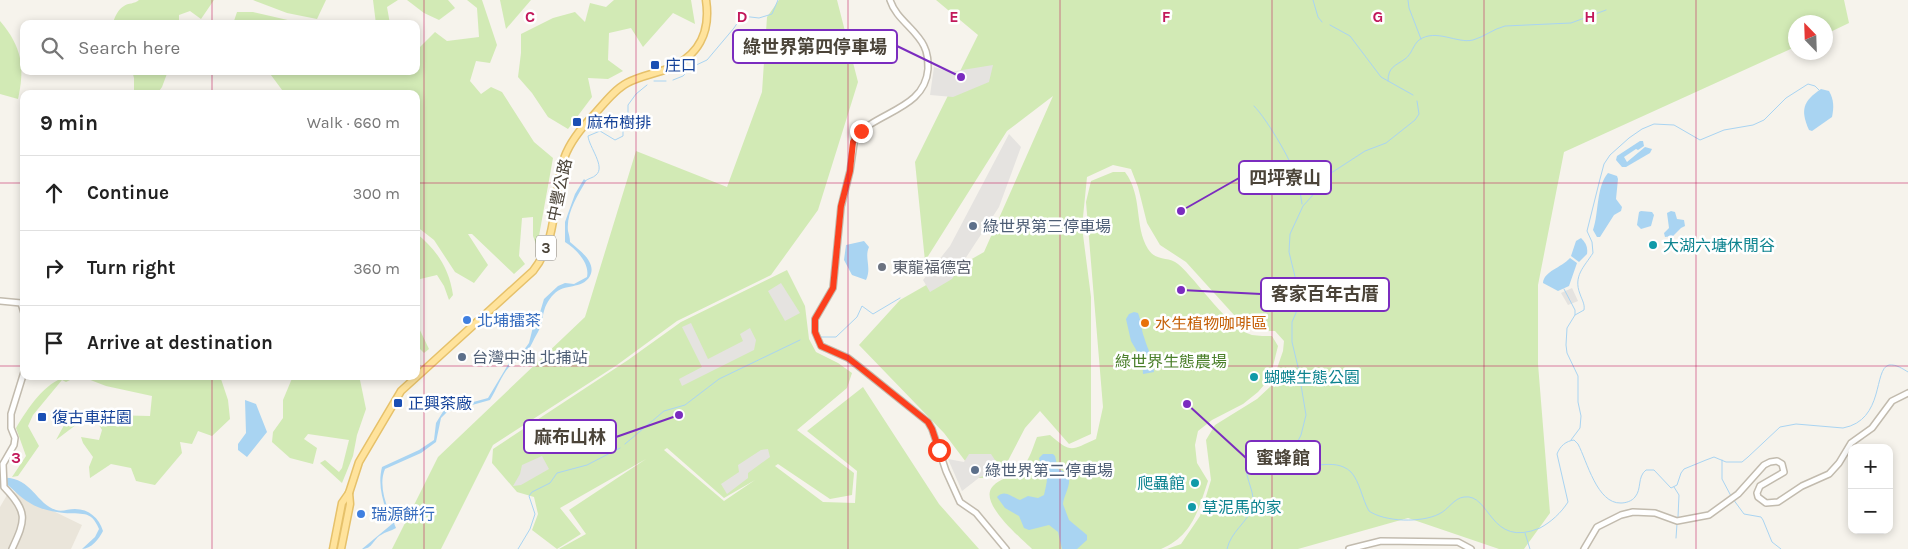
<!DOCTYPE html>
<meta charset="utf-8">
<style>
body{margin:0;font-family:Karla,"Noto Sans TC",sans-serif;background:#f6f6f6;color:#222}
.controls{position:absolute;right:15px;bottom:15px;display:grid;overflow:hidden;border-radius:10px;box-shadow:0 2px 8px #0003}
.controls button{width:45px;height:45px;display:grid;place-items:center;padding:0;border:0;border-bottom:1px solid #e0e0e0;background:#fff;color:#222;font:25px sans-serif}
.compass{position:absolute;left:1788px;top:15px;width:45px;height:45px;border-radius:50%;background:#fff;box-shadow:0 2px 8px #0003;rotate:337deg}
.stop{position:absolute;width:15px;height:15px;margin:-11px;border:4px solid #fc3f1d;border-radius:50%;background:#fff}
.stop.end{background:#fc3f1d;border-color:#fff;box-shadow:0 1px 5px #0008}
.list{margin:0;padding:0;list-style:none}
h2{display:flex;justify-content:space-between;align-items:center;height:65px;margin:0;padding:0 20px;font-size:21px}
h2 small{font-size:16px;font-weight:400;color:#767676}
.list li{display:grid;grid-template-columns:32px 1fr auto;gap:15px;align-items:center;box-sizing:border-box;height:75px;padding:0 20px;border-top:1px solid #e0e0e0}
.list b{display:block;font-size:19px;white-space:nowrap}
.list em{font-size:16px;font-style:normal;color:#767676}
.icon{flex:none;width:28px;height:28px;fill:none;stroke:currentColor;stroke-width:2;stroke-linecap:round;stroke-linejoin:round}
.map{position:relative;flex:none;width:1908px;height:549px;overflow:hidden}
.search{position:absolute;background:#fff;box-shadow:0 2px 8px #0003;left:20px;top:20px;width:400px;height:55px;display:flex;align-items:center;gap:12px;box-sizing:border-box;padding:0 18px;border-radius:10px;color:#767676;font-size:19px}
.panel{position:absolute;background:#fff;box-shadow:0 2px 8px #0003;left:20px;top:90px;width:400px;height:290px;border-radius:10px}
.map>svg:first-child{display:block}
.residential{fill:#eae5da}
.green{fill:#d2eab5;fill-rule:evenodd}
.parking{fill:#e5e3e0}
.water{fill:#a9d4f2}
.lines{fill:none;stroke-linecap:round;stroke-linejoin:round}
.stream{stroke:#a9d4f2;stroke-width:1}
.minor-casing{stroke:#c2bbae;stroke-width:8}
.major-casing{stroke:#e6c16a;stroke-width:9}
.minor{stroke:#fff;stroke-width:5}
.major{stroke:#ffe39c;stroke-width:6}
.route{stroke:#fc3f1d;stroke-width:6}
.grid{fill:none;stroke:#c2185b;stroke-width:1;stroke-opacity:0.55}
.transit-dot{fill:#1a4fb4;stroke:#fff;stroke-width:2}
.service-dot{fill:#5c6f8a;stroke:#fff;stroke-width:2}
.culture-dot{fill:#0f9aa8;stroke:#fff;stroke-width:2}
.worship-dot{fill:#6b7280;stroke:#fff;stroke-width:2}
.shop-dot{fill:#3f7fe0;stroke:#fff;stroke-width:2}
.food-dot{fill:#e8710a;stroke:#fff;stroke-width:2}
.labels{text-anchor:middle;stroke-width:5;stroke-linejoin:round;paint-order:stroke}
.shield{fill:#fff;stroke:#817c74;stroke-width:1}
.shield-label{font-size:15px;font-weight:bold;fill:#4b4439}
.transit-label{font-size:16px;fill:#164399;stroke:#fff;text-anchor:start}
.street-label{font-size:16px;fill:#4b4439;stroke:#fff}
.service-label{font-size:16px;fill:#4e5e75;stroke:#fff;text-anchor:start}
.culture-label{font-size:16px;fill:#0d838f;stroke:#fff;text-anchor:start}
.worship-label{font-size:16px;fill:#5b616d;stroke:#fff;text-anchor:start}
.shop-label{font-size:16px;fill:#366cbe;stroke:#fff;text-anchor:start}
.food-label{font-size:16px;fill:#c56008;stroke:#fff;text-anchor:start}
.park-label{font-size:16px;fill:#4a7f2a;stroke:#fff}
.grid-label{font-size:16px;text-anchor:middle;font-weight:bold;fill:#c2185b;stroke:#fff;stroke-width:5;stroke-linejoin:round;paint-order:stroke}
.leader{fill:none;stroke:#7b2cbf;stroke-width:2}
.callout-dot{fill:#7b2cbf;stroke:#fff;stroke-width:2}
.callout{fill:#fff;stroke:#7b2cbf;stroke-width:2}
.callout-label{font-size:18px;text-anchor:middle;font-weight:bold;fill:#4b4439}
</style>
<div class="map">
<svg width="1908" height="549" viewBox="0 0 1908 549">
<rect width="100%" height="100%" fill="#f6f3ec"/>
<path class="residential" d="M10,490L82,525L71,549H0V507Z"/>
<g class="green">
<path d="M139,0H214L201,19L190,11L179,15V24H142V21C132,21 124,24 113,24C114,18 118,9 124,6C128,3 135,4 139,0Z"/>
<path d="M253,0H326L317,19L287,13Z"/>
<path d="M373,0H398L387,7L390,24H376Z"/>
<path d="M407,0H448L455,8L439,20L424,13Z"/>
<path d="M467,0H482L497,45L490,63L476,61L470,81L481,94L491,87L502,92L534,142L553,158L537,247L533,236V217L522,218L519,256L525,264L514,274L472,234H468L488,265L474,283L455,272L434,240L416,226V94H285L268,71H416V51L435,32L447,41L479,37L477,8Z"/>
<path d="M500,0H531L506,29Z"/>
<path d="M614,0H691L695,24L673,13L643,47L631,28L609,33L608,60L623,71L608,79L588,78L592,97L568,129L548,117L532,93L518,77L521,53V34L553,18L575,12L585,22L590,3L606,7Z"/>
<path d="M779,0H837L858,82L818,210L771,275L677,321L617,365L493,445L441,549H392L438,457L585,317L636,151L727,187L762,92L767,17Z"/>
<path d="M936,0H1844L1849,23L1826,34V22H1796L1795,47L1564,152L1538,285V364L1550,513L1524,549H1499L1408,518L1298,549H1167L1181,544L1200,516L1211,480L1206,440L1215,425L1257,399L1271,386L1283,351L1284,341L1275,331H1259L1244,326L1186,262L1160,245L1147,223L1138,187L1131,169L1113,165L1087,177L1082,227L1091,297V434L1069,444L1040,411L1025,428L999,478H978L944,433L859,345L900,300L984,252L1053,96L1007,131L925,261L915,162L978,35Z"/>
<path d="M237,12H253L292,21L293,24H233Z"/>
<path d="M0,21C22,47 25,67 18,99L0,94Z"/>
<path d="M132,71H168L162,87L157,94H134V78Z"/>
<path d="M1113,172H1125C1143,196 1134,226 1148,249C1156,262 1169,256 1178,264C1197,280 1228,328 1252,335C1258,336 1266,336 1272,336L1278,346L1270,378L1258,392L1243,404L1212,420L1198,431L1195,445L1197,463L1208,481C1198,511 1192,536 1161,549H1032C1021,538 977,502 993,486C1002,477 1014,477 1022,468C1030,459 1033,447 1037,437L1050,435C1072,454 1071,450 1096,439L1103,407L1086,202L1091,181Z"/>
<path d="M416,233C437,250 449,268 453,295L449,300L444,286L437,275L416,280Z"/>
<path d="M787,270L805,306L809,339L816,352L838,363L852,373L847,388L797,430L854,473L852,495L830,499L778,464L775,466L823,502L855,503L857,471L807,431L863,387L939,504L979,549H559L586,534L569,510L646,459L560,508L581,534L557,549L532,530L538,514L534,497L517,492L492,463L493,449L628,360L681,322ZM667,448L724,498L755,480L724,501L664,450Z"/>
<path d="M416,322L429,349L424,353L416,345Z"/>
<path d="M67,376H78L66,382L62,380L33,415L28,426L39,446L18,476L12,477L26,456L16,428C29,407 43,384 67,376Z"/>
<path d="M80,376H220L228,400L230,419L212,436L198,431L192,444L180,442L182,453L155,485L136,481L131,468L111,464L90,478L89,467L93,457L83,443L81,437L99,440L102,430L99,425L85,418L56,440L69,416L82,411L107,415L150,416L152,396L106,386Z"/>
<path d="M293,376L328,378L364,376L360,380L366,409L357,435L353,456L342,483L320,463L325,460L339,472L342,468L349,440L308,434L304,439L317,448L313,464L290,458L272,442L273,432L283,418V400Z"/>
</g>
<g class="parking">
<path d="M993,65L989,82L953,97L930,95L934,67L950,72Z"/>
<path d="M1009,134L1021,147L999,207L952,279L930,292L923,280L950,246Z"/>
<path d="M781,283L800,313L785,321L768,291Z"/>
<path d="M1572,288L1578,301L1568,305L1561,293Z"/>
<path d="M691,323L708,359L743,341L740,334L750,328L756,340L754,350L682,386L679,379L702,367L682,327Z"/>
<path d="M768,449L770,457L748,473V478L727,494L721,484L739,472L738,465L761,450Z"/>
<path d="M969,454H991L999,466L996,473L980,477L962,491L948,459L964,462Z"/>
<path d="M542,456L549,469L521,485L513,486L520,474L522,465Z"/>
</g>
<g class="water">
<path d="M1821,89L1829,91C1834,100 1834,107 1832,117L1812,131L1809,130C1800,110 1803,101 1821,89Z"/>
<path d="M1640,141H1643L1644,146L1638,150L1636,149L1624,157L1627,162L1645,147L1652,149L1650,153L1626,167H1622L1616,160L1617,156Z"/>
<path d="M1608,173L1617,176L1618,179L1616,199L1622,207L1621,211L1614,215L1600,237H1597L1593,230C1599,213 1596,187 1608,173Z"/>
<path d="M584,179L586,181C578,195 566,213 568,231C569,235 570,238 570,242C579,250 597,262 590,276C582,290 564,283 554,294C540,308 545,320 538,332C533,340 529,352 522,358C518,361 513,363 509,367C501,376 497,389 490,400L447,412L441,418L436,442L421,453L385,469C377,488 389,511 396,528C391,531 385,532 381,535C373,539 373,549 362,549L392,524C384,506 377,487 382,467L419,450L434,440L436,423L444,410L488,398L509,363L521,354L529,343L533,327L538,319L544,299L558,286L565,283L574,284L587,277C590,263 576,249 565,242V222L575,194Z"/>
<path d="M1641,211L1652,212L1654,215L1651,226L1641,229L1637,225L1639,212Z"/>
<path d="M1671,211L1675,212L1677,219L1684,220L1685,226L1681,228L1673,236L1665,237L1664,233L1669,228L1667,213Z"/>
<path d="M1581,238C1586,243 1588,247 1587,254L1579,262L1571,256L1576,241Z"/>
<path d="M864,241L869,247C864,258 872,267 866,280L852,275L844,260L846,245Z"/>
<path d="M1570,258L1577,263L1569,286L1558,291L1543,283C1544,271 1561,268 1570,258Z"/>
<path d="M1134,312L1138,313C1141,320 1141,329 1144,337C1148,351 1153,356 1154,372L1143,374L1142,360L1131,341L1126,319L1129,314Z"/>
<path d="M245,400L256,404L267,432L247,457L238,450V444L246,433Z"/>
<path d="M1043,454H1053L1055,456L1058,469C1079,476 1064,492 1063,504L1069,520L1087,535V540L1077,549H1062L1058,532L1049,525L1029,530L1024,528L1019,516L1005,508L997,497C1005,489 1011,497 1020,500L1028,496L1038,498L1044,495C1045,490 1047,483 1047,478C1048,470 1040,465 1039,458Z"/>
<path d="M0,478C30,474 36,504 56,510C62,512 68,509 75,509C89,509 99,518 103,531C99,539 91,549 82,549L95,537L99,529C91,509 81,515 64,513C53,512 39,509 30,503C20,498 12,487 2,481L0,482Z"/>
</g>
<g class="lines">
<g class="stream">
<path d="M1313,0L1318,17L1322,22"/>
<path d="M1408,0L1409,8L1421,39"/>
<path d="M1330,25L1350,36L1381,77L1413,95"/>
<path d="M673,80L683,76L692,67L707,60L734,28L742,16L759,18L772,14L778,0"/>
<path d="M654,81H666"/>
<path d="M1388,81C1388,67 1395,66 1405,59C1412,54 1413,45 1419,40C1436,28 1457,44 1473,40C1484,37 1493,29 1505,26L1571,23L1606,10"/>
<path d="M1254,106C1267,119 1295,166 1299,185C1300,191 1301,198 1302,204"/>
<path d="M585,181C589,178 593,178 596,175C606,167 589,147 588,136L600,131L615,140L623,136V124L628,113V105L636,94L647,85"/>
<path d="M1564,289L1575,310V315L1567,328L1566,345L1567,353L1578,376V402L1581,416L1580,428L1571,440"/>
<path d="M1575,315L1584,310C1585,304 1582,300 1580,294C1573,276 1584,267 1593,253L1592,242L1587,231L1600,179L1604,164L1610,155L1629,138L1642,129L1654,124L1674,125L1700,140L1724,130L1753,125L1764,120L1786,98L1808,84L1815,86L1819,90"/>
<path d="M820,337H836L857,317L862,306L873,314L900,298"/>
<path d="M625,444L664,411L685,405L719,379L800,340"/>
<path d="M1289,459L1301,435L1306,415L1298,367L1292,342V322L1301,301L1289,252L1290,234L1303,206L1312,196L1325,177L1365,151L1386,143L1415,120L1419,114L1417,101"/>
<path d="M1288,460C1307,474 1333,455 1351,472C1360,482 1362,499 1369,511C1385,522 1421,523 1439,514C1448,510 1454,498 1464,497C1491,493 1489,549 1540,528C1551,522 1561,513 1568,502L1557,454C1560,446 1566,441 1574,440L1578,444C1587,461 1597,504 1621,503C1626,503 1632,501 1635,497C1642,489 1637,477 1646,470H1654L1671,488L1677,485L1681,473L1684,469L1706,460L1714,457L1726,462H1742L1748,457L1780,427L1796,424L1843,428C1885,420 1873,369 1889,365C1896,364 1903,369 1908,372"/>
<path d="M1722,460V479L1731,496"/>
<path d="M1674,487L1679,495L1678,517"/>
<path d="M1733,499L1744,514L1761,517L1763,520L1772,542L1781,549"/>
<path d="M391,515L394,523"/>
<path d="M1525,533L1530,549"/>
<path d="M1676,538L1677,524"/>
<path d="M518,549L530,529L535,514L529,496L532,492L550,483L557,473L587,465L620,448"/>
<path d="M1227,549C1231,531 1247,523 1252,508C1257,495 1245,479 1246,465C1256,457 1275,464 1288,460"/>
</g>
<g class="minor-casing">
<g id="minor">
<path d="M890,0C896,19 916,29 924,46C928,54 928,61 928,69C925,109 878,111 855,137L850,171L841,207L833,288L815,319V332L821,346L848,358L857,365L928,422L932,429L946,471L960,502L976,513L1006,549"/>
<path d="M0,301L21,303L24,313"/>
<path d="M12,549C26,519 28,512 4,487L3,464L14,445L15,438L11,428V414L24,372"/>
<path d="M1349,549L1381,541L1458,542L1471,549"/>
<path d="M1584,549L1597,527L1621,515L1633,512L1655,513L1677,521L1709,515L1738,494L1764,465L1770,462L1777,461L1782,464L1784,472L1760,486L1757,493L1758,497L1766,503L1778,502L1802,486L1829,474L1839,463L1851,443L1872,428L1892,401L1908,393"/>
</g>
</g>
<g class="major-casing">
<g id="major">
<path d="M333,549L342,503L349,493L359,462L401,391L533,271C558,240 553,198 563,162C567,147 579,131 589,120C601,108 612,91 627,83C640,76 654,74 667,69C698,57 711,33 706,0"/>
<path d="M341,549L350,504L349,493"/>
</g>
</g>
<use href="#minor" class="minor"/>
<use href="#major" class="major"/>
</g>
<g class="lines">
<path class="route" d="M861,131L853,142L850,171L841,206L833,288L815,319V332L821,346L848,358L857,365L928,422L932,429L939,450"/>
</g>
<path class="grid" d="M212,0V24M424,0V549M636,0V549M848,0V549M1060,0V549M1272,0V549M1484,0V549M1696,0V549M212,71V94M0,183H24M416,183H1908M0,366H24M416,366H1908M212,376V549"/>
<g class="transit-dot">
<rect x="650" y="60" width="10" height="10" rx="2.5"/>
<rect x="572" y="117" width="10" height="10" rx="2.5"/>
<rect x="393" y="398" width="10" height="10" rx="2.5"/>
<rect x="37" y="412" width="10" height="10" rx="2.5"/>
</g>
<g class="service-dot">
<circle cx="973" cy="226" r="5"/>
<circle cx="462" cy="357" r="5"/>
<circle cx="975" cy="470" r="5"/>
</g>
<g class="culture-dot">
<circle cx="1653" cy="245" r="5"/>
<circle cx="1254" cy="377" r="5"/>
<circle cx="1195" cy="483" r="5"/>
<circle cx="1192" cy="507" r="5"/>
</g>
<circle class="worship-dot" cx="882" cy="267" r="5"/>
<g class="shop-dot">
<circle cx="467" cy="320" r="5"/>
<circle cx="361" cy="514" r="5"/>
</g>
<circle class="food-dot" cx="1145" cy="323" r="5"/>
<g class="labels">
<rect class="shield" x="536" y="235.5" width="20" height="25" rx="4"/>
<g class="shield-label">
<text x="546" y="253">3</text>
</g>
<g class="transit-label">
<text x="665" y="71">庄口</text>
<text x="587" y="128">麻布樹排</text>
<text x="408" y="409">正興茶廠</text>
<text x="52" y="423">復古車莊園</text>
</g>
<g class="street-label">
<text transform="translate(559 190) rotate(-78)" y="6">中豐公路</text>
</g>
<g class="service-label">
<text x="983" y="232">綠世界第三停車場</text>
<text x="472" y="363">台灣中油 北捕站</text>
<text x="985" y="476">綠世界第二停車場</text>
</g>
<g class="culture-label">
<text x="1663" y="251">大湖六塘休閒谷</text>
<text x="1264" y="383">蝴蝶生態公園</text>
<text x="1185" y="489" text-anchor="end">爬蟲館</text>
<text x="1202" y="513">草泥馬的家</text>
</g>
<g class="worship-label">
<text x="892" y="273">東龍福德宮</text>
</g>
<g class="shop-label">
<text x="477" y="326">北埔擂茶</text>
<text x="371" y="520">瑞源餅行</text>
</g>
<g class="food-label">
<text x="1155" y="329">水生植物咖啡區</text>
</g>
<g class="park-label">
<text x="1171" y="367">綠世界生態農場</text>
</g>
</g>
<g class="grid-label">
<text x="530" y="22">C</text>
<text x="742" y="22">D</text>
<text x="954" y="22">E</text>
<text x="1166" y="22">F</text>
<text x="1378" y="22">G</text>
<text x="1590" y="22">H</text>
<text x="16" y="463">3</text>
</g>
<path class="leader" d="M961 77L897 46M1181 211L1239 178M1181 290L1261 294M679 415L616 437M1187 404L1246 458"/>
<g class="callout-dot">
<circle cx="961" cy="77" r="5"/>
<circle cx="1181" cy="211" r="5"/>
<circle cx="1181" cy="290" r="5"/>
<circle cx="679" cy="415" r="5"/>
<circle cx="1187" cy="404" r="5"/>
</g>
<g class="callout">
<rect x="733" y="30" width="164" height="33" rx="5"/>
<rect x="1239" y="161" width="92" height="33" rx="5"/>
<rect x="1261" y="278" width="128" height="33" rx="5"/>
<rect x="524" y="420" width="92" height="33" rx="5"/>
<rect x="1246" y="441" width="74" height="33" rx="5"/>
</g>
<g class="callout-label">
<text x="815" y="53">綠世界第四停車場</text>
<text x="1285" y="184">四坪寮山</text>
<text x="1325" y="300">客家百年古厝</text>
<text x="570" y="443">麻布山林</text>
<text x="1283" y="464">蜜蜂館</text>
</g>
</svg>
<div class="controls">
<button>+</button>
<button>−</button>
</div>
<svg class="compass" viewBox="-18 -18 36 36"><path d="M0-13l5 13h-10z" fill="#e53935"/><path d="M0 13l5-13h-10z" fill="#767676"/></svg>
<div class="stop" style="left:939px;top:450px"></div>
<div class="stop end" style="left:861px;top:131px"></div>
<div class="search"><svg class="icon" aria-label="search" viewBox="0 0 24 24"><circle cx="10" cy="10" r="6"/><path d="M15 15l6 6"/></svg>Search here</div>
<section class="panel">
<h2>9 min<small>Walk · 660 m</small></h2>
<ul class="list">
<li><svg class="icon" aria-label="ahead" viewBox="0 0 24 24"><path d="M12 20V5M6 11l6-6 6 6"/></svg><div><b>Continue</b></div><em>300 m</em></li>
<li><svg class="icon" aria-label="right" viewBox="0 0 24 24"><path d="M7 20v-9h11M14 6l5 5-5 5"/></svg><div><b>Turn right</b></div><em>360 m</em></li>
<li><svg class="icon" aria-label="arrive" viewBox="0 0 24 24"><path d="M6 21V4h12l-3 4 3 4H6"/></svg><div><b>Arrive at destination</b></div></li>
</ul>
</section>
</div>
